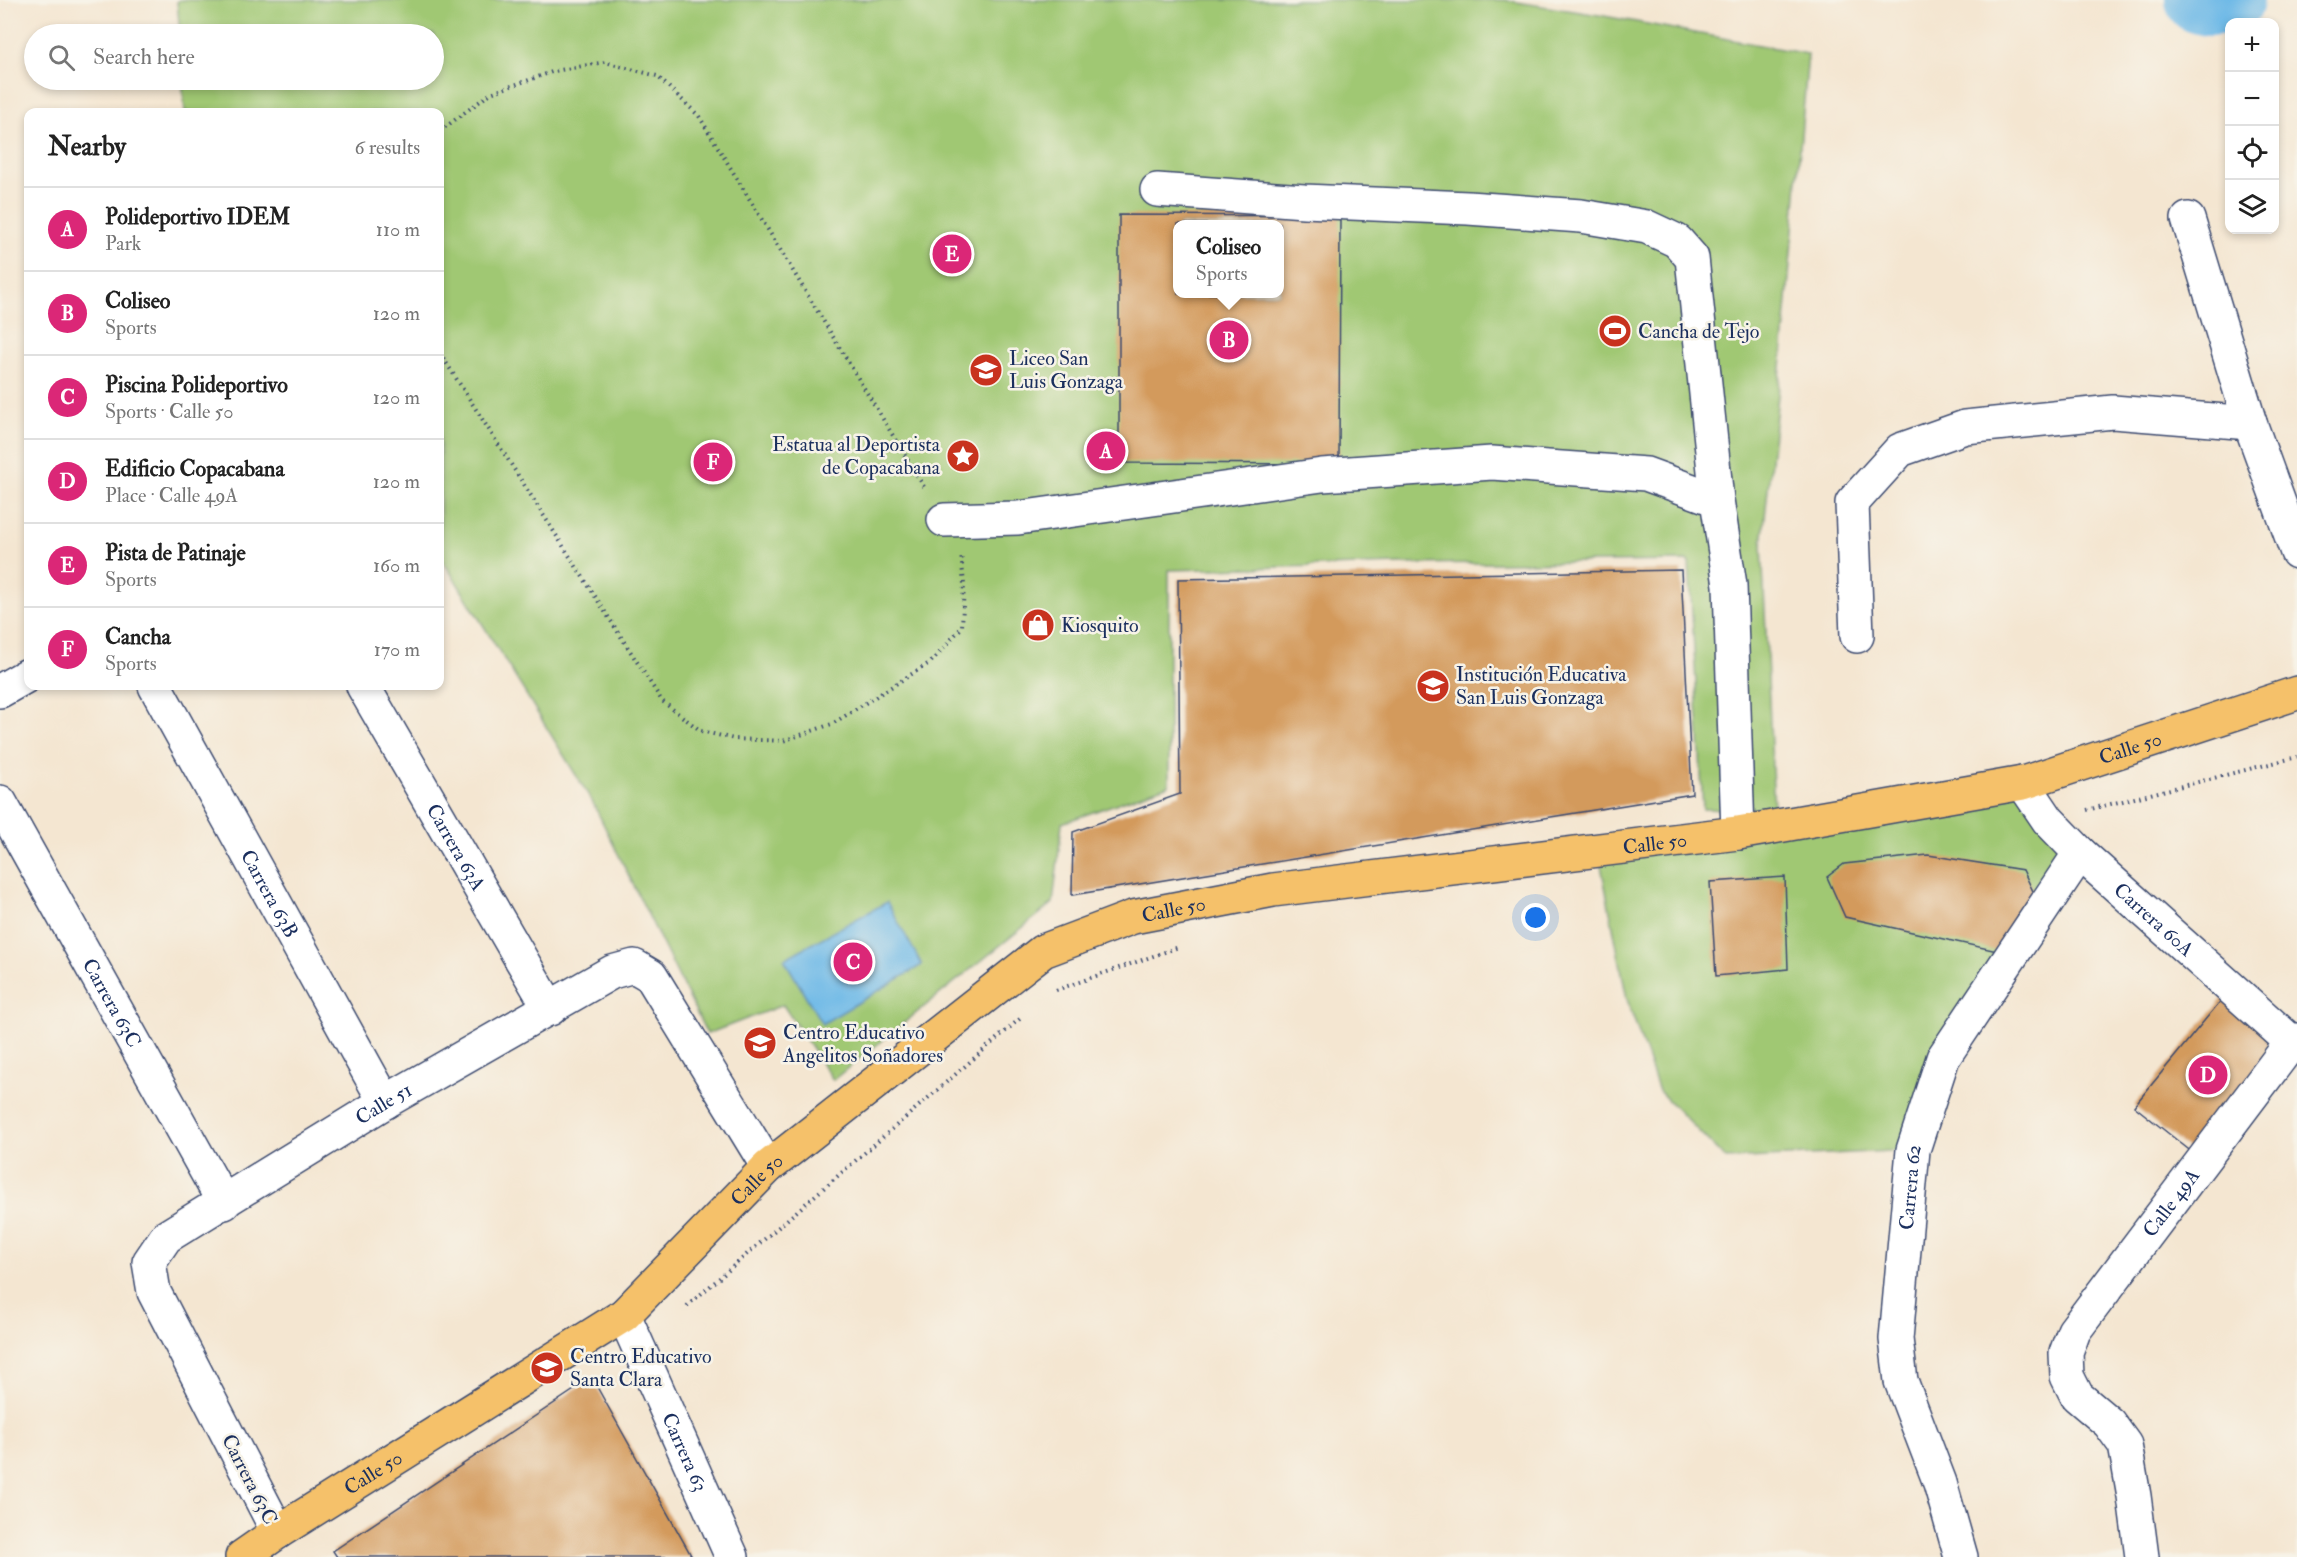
<!DOCTYPE html>
<meta charset="utf-8">
<style>
body{margin:0;font-family:"IM FELL Double Pica",serif;background:#f2f2f2;color:#222}
.controls{position:absolute;right:18px;top:18px;display:grid;overflow:hidden;border-radius:12px;box-shadow:0 3px 9px #0003}
.controls button{width:54px;height:54px;display:grid;place-items:center;padding:0;border:0;border-bottom:2px solid #e0e0e0;background:#fff;color:#222;font:30px sans-serif}
.you{position:absolute;left:1536px;top:918px;width:21px;height:21px;margin:-15px;border:4px solid #fff;border-radius:50%;background:#1a73e8;box-shadow:0 0 0 9px #1a73e833}
.badge{display:grid;place-items:center;width:39px;height:39px;border-radius:50%;background:#db2777;color:#fff;font-size:20px;font-weight:700}
.pin{position:absolute;translate:-50% -50%;border:3px solid #fff;box-shadow:0 2px 6px #0006}
.popup{position:absolute;left:1173px;top:220px;width:111px;height:78px;box-sizing:border-box;display:grid;place-content:center;border-radius:12px;background:#fff;filter:drop-shadow(0 2px 4px #0005);font-size:20px;white-space:nowrap;color:#767676}
.popup b{font-size:22px;color:#222}
.popup::after{content:'';position:absolute;left:50%;top:100%;margin-left:-12px;border:12px solid transparent;border-top-color:#fff}
.list{margin:0;padding:0;list-style:none}
h2{display:flex;justify-content:space-between;align-items:center;height:78px;margin:0;padding:0 24px;font-size:26px}
h2 small{font-size:20px;font-weight:400;color:#767676}
.list li{display:grid;grid-template-columns:39px 1fr auto;gap:18px;align-items:center;box-sizing:border-box;height:84px;padding:0 24px;border-top:2px solid #e0e0e0}
.list b{display:block;font-size:22px;white-space:nowrap}
.list p{margin:0;font-size:20px;white-space:nowrap;color:#767676}
.list em{font-size:20px;font-style:normal;color:#767676}
.icon{flex:none;width:33px;height:33px;fill:none;stroke:currentColor;stroke-width:2;stroke-linecap:round;stroke-linejoin:round}
.map{position:relative;flex:none;width:2297px;height:1557px;overflow:hidden}
.search{position:absolute;background:#fff;box-shadow:0 3px 9px #0003;left:24px;top:24px;width:420px;height:66px;display:flex;align-items:center;gap:15px;box-sizing:border-box;padding:0 21px;border-radius:33px;color:#767676;font-size:22px}
.panel{position:absolute;background:#fff;box-shadow:0 3px 9px #0003;left:24px;top:108px;width:420px;height:582px;border-radius:12px}
.map>svg:first-child{display:block}
.green{fill:#a0c873;stroke:#5e7c68;stroke-width:1.5;fill-rule:evenodd}
.water{fill:#6eb9e7;stroke:#4474a2;stroke-width:1.5}
.lines{fill:none;stroke-linecap:round;stroke-linejoin:round}
.river{stroke:#6eb9e7;stroke-width:68}
.building{fill:#d39a5b;fill-rule:evenodd}
.minor-casing{stroke:#3c4a6f;stroke-width:36}
.major-casing{stroke:#3c4a6f;stroke-width:36}
.path{stroke:#3c4a6f;stroke-width:4;stroke-dasharray:1.5 4.5;stroke-linecap:butt}
.minor{stroke:#fff;stroke-width:33}
.major{stroke:#f5c16b;stroke-width:33}
.labels{text-anchor:middle;stroke-width:5;stroke-linejoin:round;paint-order:stroke}
.poi-label{font-size:20px;fill:#1b2f5e;stroke:#f7f3e8;text-anchor:start}
.street-label{font-size:20px;fill:#1b2f5e;stroke:#f7f3e8}
</style>
<div class="map">
<svg width="2297" height="1557" viewBox="0 0 2297 1557">
<rect width="100%" height="100%" fill="#f7f3e8"/>
<filter id="ink" filterUnits="userSpaceOnUse"><feTurbulence type="fractalNoise" baseFrequency=".0167" numOctaves="2"/><feDisplacementMap in="SourceGraphic" scale="12" xChannelSelector="R" yChannelSelector="G"/><feConvolveMatrix kernelMatrix="1 2 1 2 8 2 1 2 1" color-interpolation-filters="sRGB"/></filter>
<filter id="wash" filterUnits="userSpaceOnUse"><feTurbulence type="fractalNoise" baseFrequency=".008" numOctaves="4" result="noise"/><feDisplacementMap in="SourceGraphic" scale="24" xChannelSelector="R" yChannelSelector="G"/><feGaussianBlur stdDeviation="1.35" result="paint"/><feColorMatrix in="noise" values="0 0 0 0 0 0 0 0 0 0 0 0 0 0 0 0 0 1.4 0 .05"/><feComposite in="paint" operator="in"/></filter>
<g filter="url(#wash)">
<rect width="100%" height="100%" fill="#f4e6d1"/>
<g class="green">
<path d="M180,0H1504L1599,15L1808,54L1782,358L1762,545L1774,811L1703,809L1689,561L1401,564L1169,570V785L1062,823L1053,903L833,1080L783,1005L707,1034L592,801L449,570L440,558V112H185L182,80H434V34H180L177,2ZM1178,224H1280V294H1178Z"/>
<path d="M2023,783L2080,853L1943,1058L1913,1150L1726,1159L1659,1091L1627,999L1597,845Z"/>
</g>
<path class="water" d="M887,902L922,965L822,1024L784,959Z"/>
<g class="lines">
<path class="river" d="M2199,0L2209,2L2230,0"/>
</g>
<g id="blocks">
<g class="building">
<path d="M1119,215L1340,216L1339,464L1119,463ZM1178,224H1280V294H1178Z"/>
<path d="M1681,570L1692,794L1072,895L1073,832L1180,794L1178,579Z"/>
<path d="M1928,855L2023,870L2038,902L1997,951L1845,917L1827,877L1844,864Z"/>
<path d="M1785,877L1788,969L1716,976L1710,882Z"/>
<path d="M2223,998L2281,1045L2193,1153L2134,1106Z"/>
<path d="M592,1378L692,1557H337L333,1551Z"/>
</g>
</g>
</g>
<g filter="url(#ink)">
<use href="#blocks" fill-opacity="0" stroke="#3c4a6f" stroke-width="1.5"/>
<g class="lines">
<g class="minor-casing">
<g id="minor">
<path d="M1157,190L1304,201L1468,208L1581,216L1647,227L1677,241L1692,258L1717,500"/>
<path d="M2188,219L2250,423L2297,552"/>
<path d="M944,520L1018,518L1322,475L1492,463L1646,474L1717,500L1730,585L1738,833"/>
<path d="M1857,636L1852,503L1900,450L1965,427L2113,412L2250,423"/>
<path id="s1" d="M155,686L385,1102"/>
<path id="s2" d="M363,686L550,1009"/>
<path d="M0,691L28,675"/>
<path id="s3" d="M2023,783L2048,820L2080,853L2297,1047"/>
<path id="s4" d="M0,802L224,1203"/>
<path id="s5" d="M624,1315L732,1557"/>
<path id="s6" d="M278,1532L154,1292L149,1262L166,1237L385,1102L612,972L634,966L651,976L768,1167"/>
<path id="s7" d="M1961,1557L1940,1483L1901,1381L1896,1339L1913,1150L1943,1058L2080,853"/>
<path id="s8" d="M2142,1557L2134,1496L2125,1445L2109,1423L2077,1396L2067,1376L2066,1353L2074,1331L2292,1042L2297,1040"/>
</g>
</g>
<g class="major-casing">
<g id="major">
<path id="s9" d="M242,1557L278,1532L624,1315L768,1167L1043,951L1133,917L1273,890L1738,833L2023,783L2297,693"/>
</g>
</g>
<g class="path">
<path d="M440,131L491,93L555,71L605,62L657,76L699,116L926,490"/>
<path d="M440,353L662,701L701,731L734,739L783,741L832,724L931,662L962,627L964,584L961,554"/>
<path d="M2087,810L2297,757"/>
<path d="M1056,990L1179,947"/>
<path d="M687,1306L1022,1017"/>
</g>
<use href="#minor" class="minor"/>
<use href="#major" class="major"/>
</g>
</g>
<defs>
<g id="stadium-disc" transform="scale(1.725)"><circle r="9.5" fill="#c8321e" stroke="#f7f3e8"/><path d="M0-5a6.5 5 0 1 0 0 10a6.5 5 0 1 0 0-10ZM-3.5-1.8h7v3.6h-7Z" fill="#fff"/></g>
<g id="school-disc" transform="scale(1.725)"><circle r="9.5" fill="#c8321e" stroke="#f7f3e8"/><path d="M0-5L7-2L0 1L-7-2ZM-4 1L0 2.5L4 1V4Q0 6-4 4Z" fill="#fff"/></g>
<g id="sight-disc" transform="scale(1.725)"><circle r="9.5" fill="#c8321e" stroke="#f7f3e8"/><path d="M0-6L1.8-2.2L6-1.7L2.9 1.2L3.7 5.4L0 3.3L-3.7 5.4L-2.9 1.2L-6-1.7L-1.8-2.2Z" fill="#fff"/></g>
<g id="shop-disc" transform="scale(1.725)"><circle r="9.5" fill="#c8321e" stroke="#f7f3e8"/><path d="M-5-2.5h2.3a2.7 3.5 0 0 1 5.4 0H5L5.5 6h-11ZM-1.5-2.5h3a1.5 2.3 0 0 0-3 0Z" fill="#fff"/></g>
</defs>
<g fill-rule="evenodd">
<use href="#stadium-disc" x="1615" y="331"/>
<use href="#school-disc" x="986" y="370"/>
<use href="#sight-disc" x="963" y="456"/>
<use href="#shop-disc" x="1038" y="625"/>
<use href="#school-disc" x="1433" y="686"/>
<use href="#school-disc" x="760" y="1043"/>
<use href="#school-disc" x="547" y="1368"/>
</g>
<g class="labels">
<g class="poi-label">
<text x="1638" y="338">Cancha de Tejo</text>
<text x="1009" y="365">Liceo San<tspan x="1009" dy="23">Luis Gonzaga</tspan></text>
<text x="940" y="451" text-anchor="end">Estatua al Deportista<tspan x="940" dy="23">de Copacabana</tspan></text>
<text x="1061" y="632">Kiosquito</text>
<text x="1456" y="681">Institución Educativa<tspan x="1456" dy="23">San Luis Gonzaga</tspan></text>
<text x="783" y="1039">Centro Educativo<tspan x="783" dy="23">Angelitos Soñadores</tspan></text>
<text x="570" y="1363">Centro Educativo<tspan x="570" dy="23">Santa Clara</tspan></text>
</g>
<g class="street-label">
<text dy="7" stroke="none"><textPath href="#s9" startOffset="2118">Calle 50</textPath></text>
<text dy="7" stroke="none"><textPath href="#s9" startOffset="1632">Calle 50</textPath></text>
<text dy="7" stroke="none"><textPath href="#s2" startOffset="186">Carrera 63A</textPath></text>
<text dy="7" stroke="none"><textPath href="#s1" startOffset="237">Carrera 63B</textPath></text>
<text dy="7" stroke="none"><textPath href="#s9" startOffset="1146">Calle 50</textPath></text>
<text dy="7" stroke="none"><textPath href="#s3" startOffset="190">Carrera 60A</textPath></text>
<text dy="7" stroke="none"><textPath href="#s4" startOffset="230">Carrera 63C</textPath></text>
<text dy="7" stroke="none"><textPath href="#s6" startOffset="586">Calle 51</textPath></text>
<text dy="7" stroke="none"><textPath href="#s9" startOffset="642">Calle 50</textPath></text>
<text dy="7" stroke="none"><textPath href="#s7" startOffset="381">Carrera 62</textPath></text>
<text dy="7" stroke="none"><textPath href="#s8" startOffset="412">Calle 49A</textPath></text>
<text dy="7" stroke="none"><textPath href="#s5" startOffset="150">Carrera 63</textPath></text>
<text dy="7" stroke="none"><textPath href="#s9" startOffset="156">Calle 50</textPath></text>
<text transform="translate(250 1479) rotate(63)" y="7">Carrera 63C</text>
</g>
</g>
</svg>
<div class="controls">
<button>+</button>
<button>−</button>
<button><svg class="icon" aria-label="locate" viewBox="0 0 24 24"><circle cx="12" cy="12" r="6"/><path d="M12 2v4M12 18v4M2 12h4M18 12h4"/></svg></button>
<button><svg class="icon" aria-label="layers" viewBox="0 0 24 24"><path d="M12 4l9 5-9 5-9-5zM3 14l9 5 9-5"/></svg></button>
</div>
<div class="you"></div>
<div class="pin badge" style="left:1106px;top:451px">A</div>
<div class="pin badge" style="left:1229px;top:340px">B</div>
<div class="popup"><b>Coliseo</b>Sports</div>
<div class="pin badge" style="left:853px;top:962px">C</div>
<div class="pin badge" style="left:2208px;top:1075px">D</div>
<div class="pin badge" style="left:952px;top:254px">E</div>
<div class="pin badge" style="left:713px;top:462px">F</div>
<div class="search"><svg class="icon" aria-label="search" viewBox="0 0 24 24"><circle cx="10" cy="10" r="6"/><path d="M15 15l6 6"/></svg>Search here</div>
<section class="panel">
<h2>Nearby<small>6 results</small></h2>
<ul class="list">
<li><span class="badge">A</span><div><b>Polideportivo IDEM</b><p>Park</p></div><em>110 m</em></li>
<li><span class="badge">B</span><div><b>Coliseo</b><p>Sports</p></div><em>120 m</em></li>
<li><span class="badge">C</span><div><b>Piscina Polideportivo</b><p>Sports · Calle 50</p></div><em>120 m</em></li>
<li><span class="badge">D</span><div><b>Edificio Copacabana</b><p>Place · Calle 49A</p></div><em>120 m</em></li>
<li><span class="badge">E</span><div><b>Pista de Patinaje</b><p>Sports</p></div><em>160 m</em></li>
<li><span class="badge">F</span><div><b>Cancha</b><p>Sports</p></div><em>170 m</em></li>
</ul>
</section>
</div>
